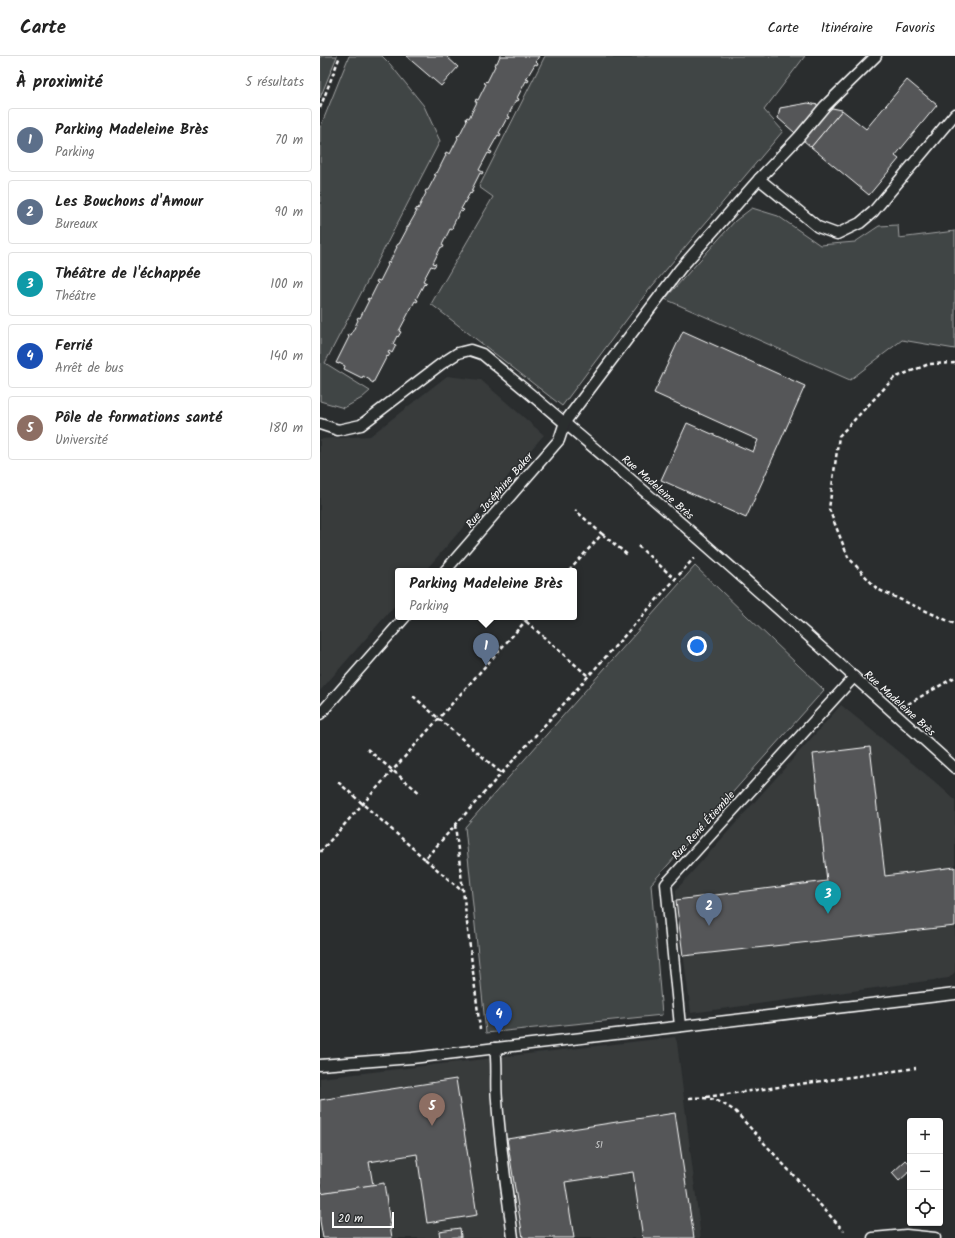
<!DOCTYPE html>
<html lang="fr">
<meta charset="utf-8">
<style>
body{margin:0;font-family:Kalam,sans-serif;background:#f6f6f6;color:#222}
.controls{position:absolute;right:12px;bottom:12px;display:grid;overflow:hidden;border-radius:4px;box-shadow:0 1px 3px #0004}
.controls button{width:36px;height:36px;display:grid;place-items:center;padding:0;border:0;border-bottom:1px solid #e0e0e0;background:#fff;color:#222;font:20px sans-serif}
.scale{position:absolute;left:12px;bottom:10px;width:62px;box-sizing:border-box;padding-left:4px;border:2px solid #fff;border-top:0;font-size:11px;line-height:14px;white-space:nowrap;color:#fff;-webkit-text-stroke:3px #2a2d2e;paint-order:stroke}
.you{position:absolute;left:377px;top:590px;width:14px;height:14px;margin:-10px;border:3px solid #fff;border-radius:50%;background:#1a73e8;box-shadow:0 0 0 6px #1a73e833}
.badge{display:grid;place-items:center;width:26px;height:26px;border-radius:50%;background:#7c3aed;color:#fff;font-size:13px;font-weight:700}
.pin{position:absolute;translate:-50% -33px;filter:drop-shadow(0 1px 2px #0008)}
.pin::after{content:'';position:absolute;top:21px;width:14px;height:12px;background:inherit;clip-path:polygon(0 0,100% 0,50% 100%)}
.popup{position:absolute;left:75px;top:512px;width:182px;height:52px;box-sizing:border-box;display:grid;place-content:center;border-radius:4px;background:#fff;filter:drop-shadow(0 1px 3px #0005);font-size:13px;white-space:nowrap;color:#767676}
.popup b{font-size:15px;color:#222}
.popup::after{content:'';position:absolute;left:50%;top:100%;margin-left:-8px;border:8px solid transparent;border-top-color:#fff}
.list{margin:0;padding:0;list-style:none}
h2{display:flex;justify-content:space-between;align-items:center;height:52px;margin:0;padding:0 16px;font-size:17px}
h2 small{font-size:13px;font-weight:400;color:#767676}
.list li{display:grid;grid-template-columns:26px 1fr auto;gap:12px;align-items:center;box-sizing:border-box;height:64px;margin:0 8px 8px;padding:0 8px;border:1px solid #e0e0e0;border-radius:4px}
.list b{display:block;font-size:15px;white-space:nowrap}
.list p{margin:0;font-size:13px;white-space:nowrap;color:#767676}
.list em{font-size:13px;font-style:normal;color:#767676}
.icon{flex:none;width:22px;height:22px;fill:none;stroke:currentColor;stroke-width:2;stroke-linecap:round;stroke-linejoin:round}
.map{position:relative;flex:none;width:635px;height:1182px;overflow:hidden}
header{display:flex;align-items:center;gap:24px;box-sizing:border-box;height:56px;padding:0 20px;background:#fff;border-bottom:1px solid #e0e0e0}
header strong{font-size:19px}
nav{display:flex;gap:22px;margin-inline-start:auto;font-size:14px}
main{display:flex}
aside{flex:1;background:#fff}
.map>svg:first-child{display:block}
.built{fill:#373a3b}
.green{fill:#414445;stroke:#a0a2a2}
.building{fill:#555758;stroke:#fff}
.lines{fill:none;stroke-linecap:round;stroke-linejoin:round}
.lane-casing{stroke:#fff;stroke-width:13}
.path{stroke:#fff;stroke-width:2.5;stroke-dasharray:4 3;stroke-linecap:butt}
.lane{stroke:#2a2d2e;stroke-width:10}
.labels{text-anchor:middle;stroke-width:3;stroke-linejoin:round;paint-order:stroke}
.number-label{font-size:9px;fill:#d4d5d5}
.street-label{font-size:11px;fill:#fff;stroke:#2a2d2e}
</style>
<header>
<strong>Carte</strong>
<nav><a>Carte</a><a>Itinéraire</a><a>Favoris</a></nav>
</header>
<main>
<aside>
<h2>À proximité<small>5 résultats</small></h2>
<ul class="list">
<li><span class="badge" style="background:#5c6f8a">1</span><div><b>Parking Madeleine Brès</b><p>Parking</p></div><em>70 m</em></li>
<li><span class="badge" style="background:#5c6f8a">2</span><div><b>Les Bouchons d'Amour</b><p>Bureaux</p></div><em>90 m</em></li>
<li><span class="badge" style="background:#0f9aa8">3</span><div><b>Théâtre de l'échappée</b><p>Théâtre</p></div><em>100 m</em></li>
<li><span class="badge" style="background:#1a4fb4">4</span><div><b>Ferrié</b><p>Arrêt de bus</p></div><em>140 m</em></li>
<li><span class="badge" style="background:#8d6e63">5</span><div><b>Pôle de formations santé</b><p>Université</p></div><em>180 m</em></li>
</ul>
</aside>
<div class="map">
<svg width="635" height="1182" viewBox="0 0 635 1182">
<rect width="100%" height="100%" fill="#2a2d2e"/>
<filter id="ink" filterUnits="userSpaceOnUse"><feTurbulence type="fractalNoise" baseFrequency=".025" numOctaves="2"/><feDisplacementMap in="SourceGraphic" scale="8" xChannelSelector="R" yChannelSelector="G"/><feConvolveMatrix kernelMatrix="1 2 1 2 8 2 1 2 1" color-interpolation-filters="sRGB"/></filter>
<g filter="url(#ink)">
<g class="built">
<path d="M127,320L161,324L224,379L105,515H78V546L0,635V383L50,380Z"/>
<path d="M521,649L614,725L635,744V916L629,922L371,957L356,844V834Z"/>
<path d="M355,981L357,986L381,1182H0V1022Z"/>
</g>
<g class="green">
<path d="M0,0H17L0,42Z"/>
<path d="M29,0H62L70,8L104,50L120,85L5,307L50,335L42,342L24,352L0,345V72Z"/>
<path d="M225,0H485L444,54L463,75L328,235L242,350L111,248L173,141L159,131Z"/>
<path d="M432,152L458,160L500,189L535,186L559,170L578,169L579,182L635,175V293L582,284L530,324L345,243L415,165Z"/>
<path d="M375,510L504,634L331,828L342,959L166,977L145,771Z"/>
</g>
<g class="building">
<path d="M86,0H126L138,11L121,30Z"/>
<path d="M180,0H219L216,5L218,7L217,9L215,8L206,23L209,24L208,26L206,25L197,42L199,43L198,45L196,44L188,60L190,61L189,63L187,62L179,77L181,78L180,80L178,79L169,95L172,96L171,98L168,97L159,114L163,116L162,118L160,117L151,135H153L151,138L150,137L141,153L144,154L142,156L140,155L132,171L133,172L132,174L130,173L122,189L124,190L123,192L121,191L113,207L116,208L114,211L111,210L103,225L107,227L105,229L104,228L96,243L98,244L97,246L95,245L79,275L81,276L78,281L77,280L73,288L76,289L72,297L69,295L68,297L70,298L68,301L67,300L53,327L50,325V324L43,320L42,322L24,313L25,310L19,307V308L16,307L29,281L28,280L29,278L31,279L38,264L37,263L38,261L40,262L49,244H47L48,242L50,243L58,227L56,226L57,224L60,225L68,209L67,208L68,206L69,207L77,191H76L78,188H79L87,173V171H88L97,155H95L97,152L98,153L106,137L105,136L106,134H108L116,119H114L116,116L117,117L126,99H125L126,96L130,98L138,82L137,81L138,79L139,80L147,64L146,63L147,61L149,62L157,46H155L156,43L158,44L166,28L164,27L166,25L167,26L175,10L174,9L175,7H177Z"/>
<path d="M587,24L617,49L575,100L579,103L549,139L491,91L522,54L546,73Z"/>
<path d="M488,47L522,54L491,91L458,62L460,52Z"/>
<path d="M363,275L485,330L426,462L341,424L367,367L433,396L438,384L334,337Z"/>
<path d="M550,691L565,820L635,811V870L363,900L356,844L507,825L493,698Z"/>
<path d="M136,1023L157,1159L107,1167L97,1098L49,1106L53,1129L2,1137L0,1127V1044Z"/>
<path d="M355,1057L374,1182H323L313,1116L245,1126L254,1182H203L187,1083Z"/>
<path d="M586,1104L590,1108V1115L579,1125L572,1117Z"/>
<path d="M64,1127L72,1182H3L0,1165V1137Z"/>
<path d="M140,1172L141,1181L120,1182L119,1175Z"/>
</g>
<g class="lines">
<g class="lane-casing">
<g id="lane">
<path d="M439,123L498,171L517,178L540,167L553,156L635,58"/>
<path d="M0,368L18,374L41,369L121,308L138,297L150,294L162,298C324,431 480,572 635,712"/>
<path d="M125,515L239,384L245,366L360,213L439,123L479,81L505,50L556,0"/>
<path d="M0,658L85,561"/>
<path d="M360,970L346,828L534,621"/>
<path d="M175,992C178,1009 175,1027 177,1044C180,1090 187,1136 193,1182"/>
<path d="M0,1009L92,1002L635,938"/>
<path d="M553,1182L586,1179L615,1182"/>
</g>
</g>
<g class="path">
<path d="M0,52L20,0"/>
<path d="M635,307L609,308L574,322L519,380L509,453L528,501L557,533L635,568"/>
<path d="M282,478L309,500"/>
<path d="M318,490L355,523"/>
<path d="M249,515L282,478L255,454"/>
<path d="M201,561L268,620"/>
<path d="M93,640L181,717"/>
<path d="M588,648L635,621"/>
<path d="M47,693L101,738"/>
<path d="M18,726L105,803L374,502"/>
<path d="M135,769L160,973"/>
<path d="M0,796L209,561"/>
<path d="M105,803L142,835"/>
<path d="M386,1041L596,1012"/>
<path d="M369,1042C392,1041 396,1043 415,1055L524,1175"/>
</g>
<use href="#lane" class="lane"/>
</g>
</g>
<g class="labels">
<g class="number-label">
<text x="279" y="1092">51</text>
</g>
<g class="street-label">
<text transform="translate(338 431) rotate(41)" y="4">Rue Madeleine Brès</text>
<text transform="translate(179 434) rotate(-49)" y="4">Rue Joséphine Baker</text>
<text transform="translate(580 647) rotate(42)" y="4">Rue Madeleine Brès</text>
<text transform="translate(383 769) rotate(-48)" y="4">Rue René Étiemble</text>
</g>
</g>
</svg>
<div class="controls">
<button>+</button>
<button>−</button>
<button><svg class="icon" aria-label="locate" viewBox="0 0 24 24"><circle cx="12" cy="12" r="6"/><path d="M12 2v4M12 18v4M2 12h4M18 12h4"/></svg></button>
</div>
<div class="scale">20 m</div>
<div class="you"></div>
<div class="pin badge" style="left:166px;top:610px;background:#5c6f8a">1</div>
<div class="popup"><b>Parking Madeleine Brès</b>Parking</div>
<div class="pin badge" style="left:389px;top:870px;background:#5c6f8a">2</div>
<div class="pin badge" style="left:508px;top:858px;background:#0f9aa8">3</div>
<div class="pin badge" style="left:179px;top:978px;background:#1a4fb4">4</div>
<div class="pin badge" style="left:112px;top:1070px;background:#8d6e63">5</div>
</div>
</main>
